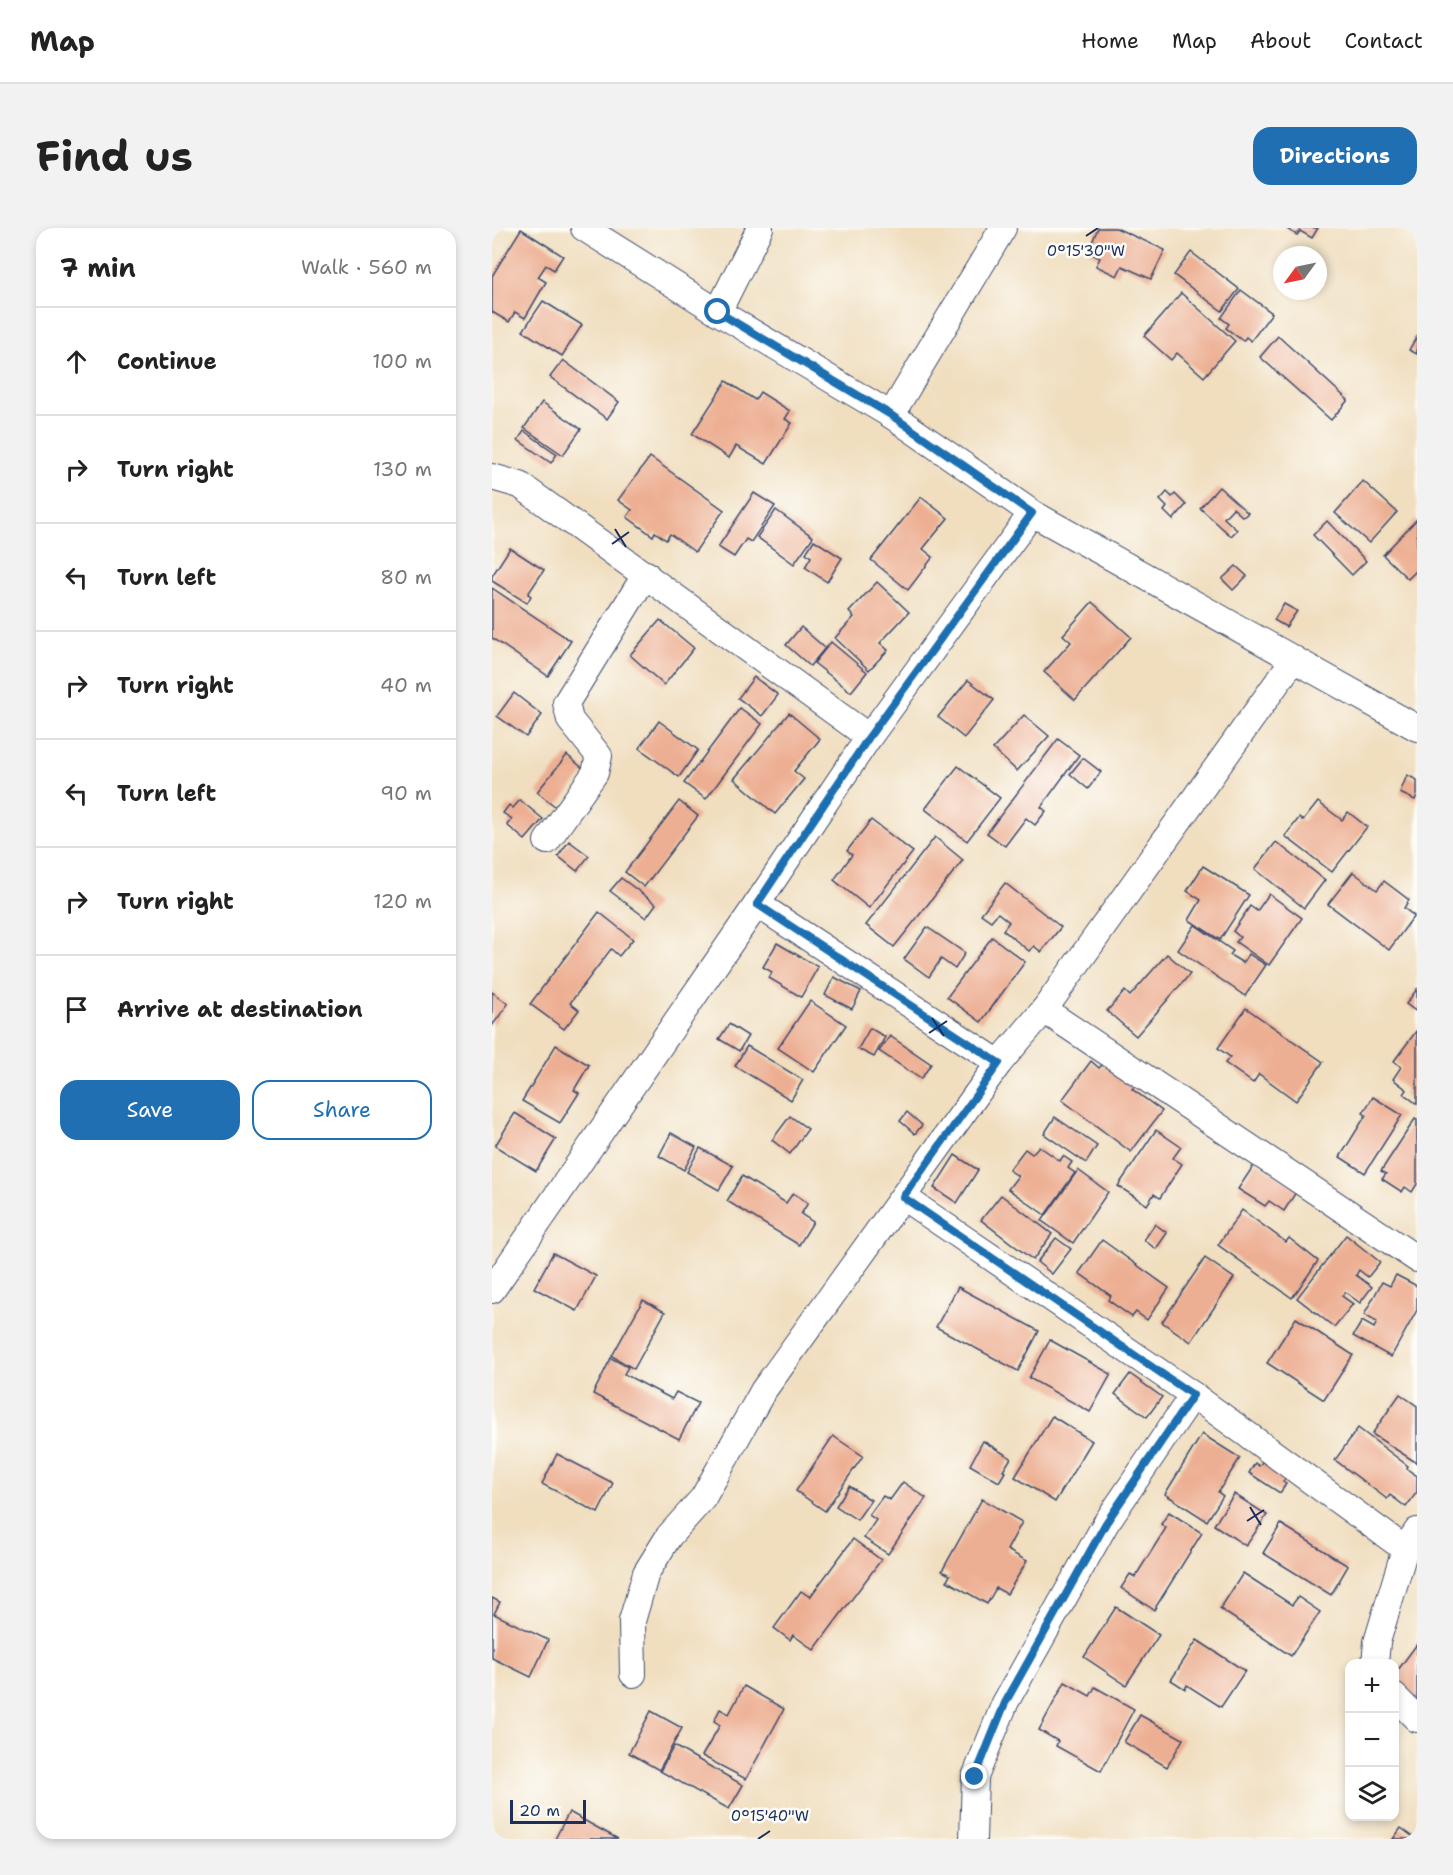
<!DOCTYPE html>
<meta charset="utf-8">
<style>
body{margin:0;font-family:"Shantell Sans",sans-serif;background:#f2f2f2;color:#222}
.controls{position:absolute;right:18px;bottom:18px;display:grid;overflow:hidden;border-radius:12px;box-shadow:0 3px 9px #0003}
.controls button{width:54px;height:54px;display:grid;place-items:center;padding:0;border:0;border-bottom:2px solid #e0e0e0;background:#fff;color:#222;font:30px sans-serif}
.compass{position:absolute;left:781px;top:18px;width:54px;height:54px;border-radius:50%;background:#fff;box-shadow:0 3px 9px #0003;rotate:237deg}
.scale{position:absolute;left:18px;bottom:15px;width:76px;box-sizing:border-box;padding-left:6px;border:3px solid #1b2f5e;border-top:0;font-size:16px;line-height:21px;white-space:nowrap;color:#1b2f5e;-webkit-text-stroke:4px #fdfcf7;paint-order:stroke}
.stop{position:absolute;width:18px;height:18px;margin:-14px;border:4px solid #1f6fb2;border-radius:50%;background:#fff}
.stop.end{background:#1f6fb2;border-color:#fff;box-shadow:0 2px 6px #0008}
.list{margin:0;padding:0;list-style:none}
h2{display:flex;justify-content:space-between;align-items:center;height:78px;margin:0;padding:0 24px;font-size:26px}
h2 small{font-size:20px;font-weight:400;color:#767676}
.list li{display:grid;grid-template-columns:39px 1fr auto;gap:18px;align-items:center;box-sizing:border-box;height:108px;padding:0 24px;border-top:2px solid #e0e0e0}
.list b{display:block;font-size:22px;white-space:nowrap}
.list em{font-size:20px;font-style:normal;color:#767676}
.actions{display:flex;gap:12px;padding:18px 24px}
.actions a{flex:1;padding:14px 0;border:2px solid #1f6fb2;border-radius:18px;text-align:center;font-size:21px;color:#1f6fb2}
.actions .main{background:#1f6fb2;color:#fff}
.icon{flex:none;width:33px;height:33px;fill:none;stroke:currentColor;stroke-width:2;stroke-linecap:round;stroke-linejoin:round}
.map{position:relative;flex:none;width:925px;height:1611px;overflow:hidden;border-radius:18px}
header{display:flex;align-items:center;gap:36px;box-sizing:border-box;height:84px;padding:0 30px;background:#fff;border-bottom:2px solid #e0e0e0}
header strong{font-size:28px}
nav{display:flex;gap:33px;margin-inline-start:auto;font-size:21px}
.intro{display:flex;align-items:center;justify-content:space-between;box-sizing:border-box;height:144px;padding:0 36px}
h1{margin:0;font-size:42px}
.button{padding:15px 27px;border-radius:18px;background:#1f6fb2;color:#fff;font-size:21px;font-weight:700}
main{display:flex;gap:36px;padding:0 36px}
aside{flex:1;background:#fff;border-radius:18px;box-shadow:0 3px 9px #0003}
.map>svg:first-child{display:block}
.building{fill:#edaf93}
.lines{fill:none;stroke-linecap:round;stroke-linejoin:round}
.minor-casing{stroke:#3b496d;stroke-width:28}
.minor{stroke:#fff;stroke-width:26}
.route{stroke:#1f6fb2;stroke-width:8}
.ticks{fill:none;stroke:#1b2f5e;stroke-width:2}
.ticks-label{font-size:15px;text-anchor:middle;fill:#1b2f5e;stroke:#fdfcf7;stroke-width:5;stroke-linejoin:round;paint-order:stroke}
</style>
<header>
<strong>Map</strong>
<nav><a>Home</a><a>Map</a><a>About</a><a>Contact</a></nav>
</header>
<div class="intro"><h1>Find us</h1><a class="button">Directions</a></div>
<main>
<aside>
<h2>7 min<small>Walk · 560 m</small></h2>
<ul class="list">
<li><svg class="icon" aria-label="ahead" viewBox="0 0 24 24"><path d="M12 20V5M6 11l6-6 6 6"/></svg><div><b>Continue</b></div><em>100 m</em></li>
<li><svg class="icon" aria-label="right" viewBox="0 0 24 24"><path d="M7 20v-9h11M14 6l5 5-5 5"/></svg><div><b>Turn right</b></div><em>130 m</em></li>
<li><svg class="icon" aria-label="left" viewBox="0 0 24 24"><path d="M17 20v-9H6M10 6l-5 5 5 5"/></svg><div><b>Turn left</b></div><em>80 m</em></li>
<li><svg class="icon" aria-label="right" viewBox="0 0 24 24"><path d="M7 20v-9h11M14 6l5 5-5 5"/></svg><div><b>Turn right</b></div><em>40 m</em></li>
<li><svg class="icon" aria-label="left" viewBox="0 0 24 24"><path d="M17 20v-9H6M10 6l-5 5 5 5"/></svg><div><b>Turn left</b></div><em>90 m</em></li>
<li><svg class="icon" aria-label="right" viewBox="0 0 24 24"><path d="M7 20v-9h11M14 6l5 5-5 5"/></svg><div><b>Turn right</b></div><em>120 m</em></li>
<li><svg class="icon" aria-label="arrive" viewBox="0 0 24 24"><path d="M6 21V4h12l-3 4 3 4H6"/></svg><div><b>Arrive at destination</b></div></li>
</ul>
<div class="actions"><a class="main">Save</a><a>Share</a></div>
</aside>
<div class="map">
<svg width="925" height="1611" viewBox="0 0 925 1611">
<rect width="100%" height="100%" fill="#fdfcf7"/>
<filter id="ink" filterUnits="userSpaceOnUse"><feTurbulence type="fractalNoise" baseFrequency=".0167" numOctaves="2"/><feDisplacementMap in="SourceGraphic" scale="12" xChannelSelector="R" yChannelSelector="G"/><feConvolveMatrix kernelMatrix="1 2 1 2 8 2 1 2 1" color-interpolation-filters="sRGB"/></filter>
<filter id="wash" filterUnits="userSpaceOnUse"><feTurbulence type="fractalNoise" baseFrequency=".008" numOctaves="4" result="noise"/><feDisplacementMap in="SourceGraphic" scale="24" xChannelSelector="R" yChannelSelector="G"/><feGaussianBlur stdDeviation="1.35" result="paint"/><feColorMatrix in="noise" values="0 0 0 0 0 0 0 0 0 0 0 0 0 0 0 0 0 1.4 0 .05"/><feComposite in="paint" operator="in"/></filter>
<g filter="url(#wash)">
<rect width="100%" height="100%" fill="#f0debf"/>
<g id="blocks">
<g class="building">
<path d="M606,0H624L673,22L659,51L630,38L625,48L604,38L608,30L596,24Z"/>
<path d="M793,0H826L820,10L808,3L805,7Z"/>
<path d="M29,1L71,28L62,42L54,37L46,49L54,54L33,90L23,84L17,94L0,84V48Z"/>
<path d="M699,24L747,61L730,83L682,47Z"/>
<path d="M749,62L780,85L759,113L754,109L751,113L734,100L737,96L729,90Z"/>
<path d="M689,65L743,113L712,149L685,125L679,132L652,108Z"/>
<path d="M51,73L90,97L70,128L31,103Z"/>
<path d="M786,108L856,172L839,192L768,129Z"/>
<path d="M925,108V126L917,122Z"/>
<path d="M71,132L127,174L115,191L58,149Z"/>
<path d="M234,153L263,172L268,164L298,183L293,191L300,195L274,236L244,218L237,230L200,206Z"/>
<path d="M50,174L89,201L71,227L32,200Z"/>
<path d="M32,203L65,226L59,235L26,212Z"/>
<path d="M158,229L232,282L203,324L178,306L174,312L163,304L161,308L135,289L140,282L126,272Z"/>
<path d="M871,253L905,284L877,315L843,285Z"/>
<path d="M727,259L756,285L751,289L741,280L732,290L745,302L739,308L708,280Z"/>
<path d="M675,264L680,269L683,266L694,277L681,292L672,283L675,279L668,272Z"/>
<path d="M262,265L283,278L259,314L254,311L242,329L226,319Z"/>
<path d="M429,269L456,290L431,321L441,329L416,362L379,332Z"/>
<path d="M284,282L321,309L302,336L265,309Z"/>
<path d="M925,291V342L916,351L891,327Z"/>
<path d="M835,293L874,333L860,347L821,307Z"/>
<path d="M322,312L350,330L335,354L313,339L319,329L314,325Z"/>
<path d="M18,320L52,342L36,366L39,368L35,375L0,353V348Z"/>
<path d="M744,338L755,348L741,362L730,351Z"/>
<path d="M385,354L417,384L388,415L396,422L377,442L343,410L362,389L357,384Z"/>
<path d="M0,360L79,413L56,448L0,410Z"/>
<path d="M600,374L639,409L583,472L552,444L579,414L571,407Z"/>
<path d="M792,376L805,383L794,399L782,392Z"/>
<path d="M168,392L202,420L172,457L138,427Z"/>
<path d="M309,399L333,420L318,438L294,417Z"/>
<path d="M339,414L375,444L359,464L322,435Z"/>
<path d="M262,449L286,467L270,488L246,470Z"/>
<path d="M476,452L502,472L472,510L446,489Z"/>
<path d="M22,465L50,487L34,509L5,488Z"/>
<path d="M248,480L270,496L214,571L192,555Z"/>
<path d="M297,485L328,511L302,543L312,551L283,586L242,551Z"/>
<path d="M532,487L557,508L525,543L501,521Z"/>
<path d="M167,493L206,522L187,549L147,520Z"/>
<path d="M566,511L587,527L549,579L554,583L543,597L534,590L513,618L495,605Z"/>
<path d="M75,527L94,543L64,579L45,564Z"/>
<path d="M591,530L609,544L596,561L578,546Z"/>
<path d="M466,538L508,570L475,613L433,581Z"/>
<path d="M915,547L925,552V567L923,572L908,565Z"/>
<path d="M28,572L51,591L33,612L15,597L20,591L11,585L17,577L21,580Z"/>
<path d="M187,573L206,588L152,659L133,644Z"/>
<path d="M826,574L850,592L856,584L875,599L840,644L793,608L807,590L811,593Z"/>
<path d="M379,592L421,624L377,680L342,652L360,627L355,623Z"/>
<path d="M443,609L471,632L402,719L374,697Z"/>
<path d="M77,613L97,628L85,643L66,628Z"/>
<path d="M784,614L833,652L812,680L763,641Z"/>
<path d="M711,638L757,667L728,712L697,692L709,672L695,663Z"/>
<path d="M861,644L885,662L892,653L917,672L912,680L922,688L897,722L836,676Z"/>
<path d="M129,650L164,676L154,690L118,663Z"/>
<path d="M513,655L569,699L549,724L542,718L537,723L511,702L517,694L506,685L499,693L489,686Z"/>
<path d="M777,666L810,690L777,737L744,714L748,709L741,703L758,678L765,683Z"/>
<path d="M107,684L141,711L127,728L119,721L78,775L87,782L72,801L38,776Z"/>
<path d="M703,697L741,723L738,727L751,735L757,726L774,737L753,768L686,722Z"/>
<path d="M435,699L473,725L463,741L449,731L437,749L412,731Z"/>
<path d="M500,709L533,734L489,794L455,769Z"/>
<path d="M285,715L326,739L309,769L277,750L280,744L271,739Z"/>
<path d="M675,726L698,746L644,808L615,783L633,763L638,768Z"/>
<path d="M342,749L369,763L360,781L333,767Z"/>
<path d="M925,761V784L914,776Z"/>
<path d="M0,764L16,776L0,798Z"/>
<path d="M318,773L354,797L322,844L286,820Z"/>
<path d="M754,780L831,834L804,873L767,846L761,855L733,835L738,829L726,820Z"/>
<path d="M237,796L256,808L247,823L227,811Z"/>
<path d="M378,800L393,809L382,829L366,821Z"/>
<path d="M925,802V876L912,866L915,862L901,851L909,839L902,833Z"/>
<path d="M398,808L439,836L429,851L387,823Z"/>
<path d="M64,817L97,837L82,862L87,865L68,895L30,873Z"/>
<path d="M255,818L311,852L299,872L243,838Z"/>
<path d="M599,833L607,840L611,836L644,856L640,861L670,883L639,924L570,872Z"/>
<path d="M881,869L910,887L873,945L848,929L874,887L871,885Z"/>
<path d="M415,884L430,897L423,906L408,893Z"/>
<path d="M23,885L64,911L44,943L3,918Z"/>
<path d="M298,888L316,901L298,926L280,912Z"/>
<path d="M563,889L605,918L594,935L552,906Z"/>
<path d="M923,891L925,892V956L920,964L913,959L910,964L890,951L894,946L889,943Z"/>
<path d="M664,902L689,919L681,930L690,936L668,970L662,966L655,977L626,958Z"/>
<path d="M179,905L204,919L192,942L167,928Z"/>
<path d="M547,918L568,933L571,928L580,934L576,940L583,945L553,987L516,961L526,948L517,942L533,921L540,926Z"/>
<path d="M208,920L241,938L227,962L195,944Z"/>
<path d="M463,927L486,942L465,975L442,960Z"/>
<path d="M764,934L806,961L792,983L777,973L773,978L746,961Z"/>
<path d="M586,942L616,964L581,1015L550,993Z"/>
<path d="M250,948L294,975L301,965L316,975L309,986L321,994L307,1017L235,973Z"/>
<path d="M509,967L560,1006L541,1032L489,992Z"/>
<path d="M750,982L794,1014L797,1010L826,1033L800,1070L726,1017Z"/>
<path d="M663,996L675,1005L664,1021L652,1012Z"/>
<path d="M854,1007L888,1034L876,1049L867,1042L864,1047L880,1059L868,1075L853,1064L850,1068L861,1076L842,1099L805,1070Z"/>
<path d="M564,1010L579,1021L560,1046L545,1034Z"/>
<path d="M610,1012L677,1060L655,1092L644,1084L640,1089L616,1072L619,1068L587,1045Z"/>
<path d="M61,1025L104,1048L85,1083L42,1060Z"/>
<path d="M713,1030L742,1050L699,1114L670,1094Z"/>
<path d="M904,1047L925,1058V1082L899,1129L861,1108L870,1093L882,1100L885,1094L872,1087L890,1054L898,1058Z"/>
<path d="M466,1059L547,1103L526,1143L444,1099Z"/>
<path d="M151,1072L173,1084L142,1141L120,1128Z"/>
<path d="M804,1090L861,1127L832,1172L775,1135Z"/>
<path d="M558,1112L619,1146L598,1184L537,1150Z"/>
<path d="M119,1130L136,1139L132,1146L180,1171L184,1164L206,1175L187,1211L101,1166Z"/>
<path d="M638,1146L670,1169L655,1189L623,1166Z"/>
<path d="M908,1166L925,1178V1235L880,1206Z"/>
<path d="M560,1188L600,1213L563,1274L523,1249Z"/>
<path d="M866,1200L916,1238L915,1241L925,1248V1264L914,1279L898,1267L895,1271L843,1232Z"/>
<path d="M710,1206L748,1230L726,1264L731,1268L715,1293L673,1266Z"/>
<path d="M341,1208L371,1228L333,1283L304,1263Z"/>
<path d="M491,1213L519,1230L511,1243L513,1244L507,1254L478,1237Z"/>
<path d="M65,1226L121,1255L106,1285L50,1256Z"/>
<path d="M771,1233L794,1249L791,1254L794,1256L788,1265L757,1245L763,1235L767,1238Z"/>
<path d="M411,1254L434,1270L396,1326L372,1310L384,1292L377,1287L391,1268L398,1272Z"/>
<path d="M357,1258L379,1272L365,1292L344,1278Z"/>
<path d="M742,1266L775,1287L754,1318L722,1297Z"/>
<path d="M490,1271L530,1294L515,1322L535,1333L515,1366L504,1360L495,1376L455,1353L458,1347L450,1343Z"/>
<path d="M677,1284L710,1305L662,1382L629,1360L638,1346L643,1349L674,1300L669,1296Z"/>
<path d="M789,1296L856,1338L839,1367L771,1325Z"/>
<path d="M361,1311L389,1332L322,1422L301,1407L298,1412L282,1400L309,1363L318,1369Z"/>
<path d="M751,1345L800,1377L806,1369L828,1384L799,1428L728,1381Z"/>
<path d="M0,1370L8,1374L2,1386L56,1412L39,1449L0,1430Z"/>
<path d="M624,1379L667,1407L634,1457L592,1429Z"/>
<path d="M705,1412L753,1443L729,1479L695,1457L693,1461L679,1452Z"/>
<path d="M925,1416V1473L903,1455V1446Z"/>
<path d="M573,1454L598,1468L603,1459L642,1481L609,1543L564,1518L566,1513L547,1502Z"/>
<path d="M252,1458L292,1481L254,1551L210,1528L228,1497L222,1493L228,1481L237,1486Z"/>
<path d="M159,1483L190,1500L167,1542L137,1525Z"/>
<path d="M648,1487L691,1511L675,1539L632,1514Z"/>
<path d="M182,1518L251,1557L237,1581L168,1543Z"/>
<path d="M77,1584L126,1611H63Z"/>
<path d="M909,1600L924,1611H901Z"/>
</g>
</g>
</g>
<g filter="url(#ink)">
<use href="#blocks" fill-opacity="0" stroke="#3b496d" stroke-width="1.5"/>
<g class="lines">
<g class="minor-casing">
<g id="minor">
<path d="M92,0L226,84L399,187L540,285L925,500"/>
<path d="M226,84L268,0"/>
<path d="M399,187L511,0"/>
<path d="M0,249L28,257L377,509"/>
<path d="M55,613L103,545L107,528L78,492L74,475L154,346"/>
<path d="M265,676L507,835"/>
<path d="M552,782L925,1031"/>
<path d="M411,969L701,1167L913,1321"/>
<path d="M0,1062L265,676L377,509L540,285"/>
<path d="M883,1436L885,1414L913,1321L925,1303"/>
<path d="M141,1446L140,1393L154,1345L177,1308L211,1270L271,1163L507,835L552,782L802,431"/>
<path d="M902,1468L925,1491"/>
<path d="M481,1611L483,1549L513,1475L614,1295L701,1167"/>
</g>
</g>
<use href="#minor" class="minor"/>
</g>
</g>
<g class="lines" filter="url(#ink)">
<path class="route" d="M226,84L399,187L540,285L377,509L265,676L507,835L411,969L701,1167L614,1295L513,1475L483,1549"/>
</g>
<path class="ticks" d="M594,8L606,0M123,301L134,319M120,316L137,304M440,790L452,808M437,805L455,793M758,1279L769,1297M755,1293L772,1282M266,1611L278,1603"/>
<g class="ticks-label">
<text x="594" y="28">0°15'30"W</text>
<text x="278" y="1593">0°15'40"W</text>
</g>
</svg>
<div class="controls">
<button>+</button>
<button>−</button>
<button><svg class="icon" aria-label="layers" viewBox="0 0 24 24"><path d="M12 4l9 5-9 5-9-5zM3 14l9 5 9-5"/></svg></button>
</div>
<svg class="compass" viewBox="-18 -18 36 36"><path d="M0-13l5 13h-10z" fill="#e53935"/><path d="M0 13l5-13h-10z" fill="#767676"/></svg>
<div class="scale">20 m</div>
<div class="stop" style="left:226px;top:84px"></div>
<div class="stop end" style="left:483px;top:1549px"></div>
</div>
</main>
